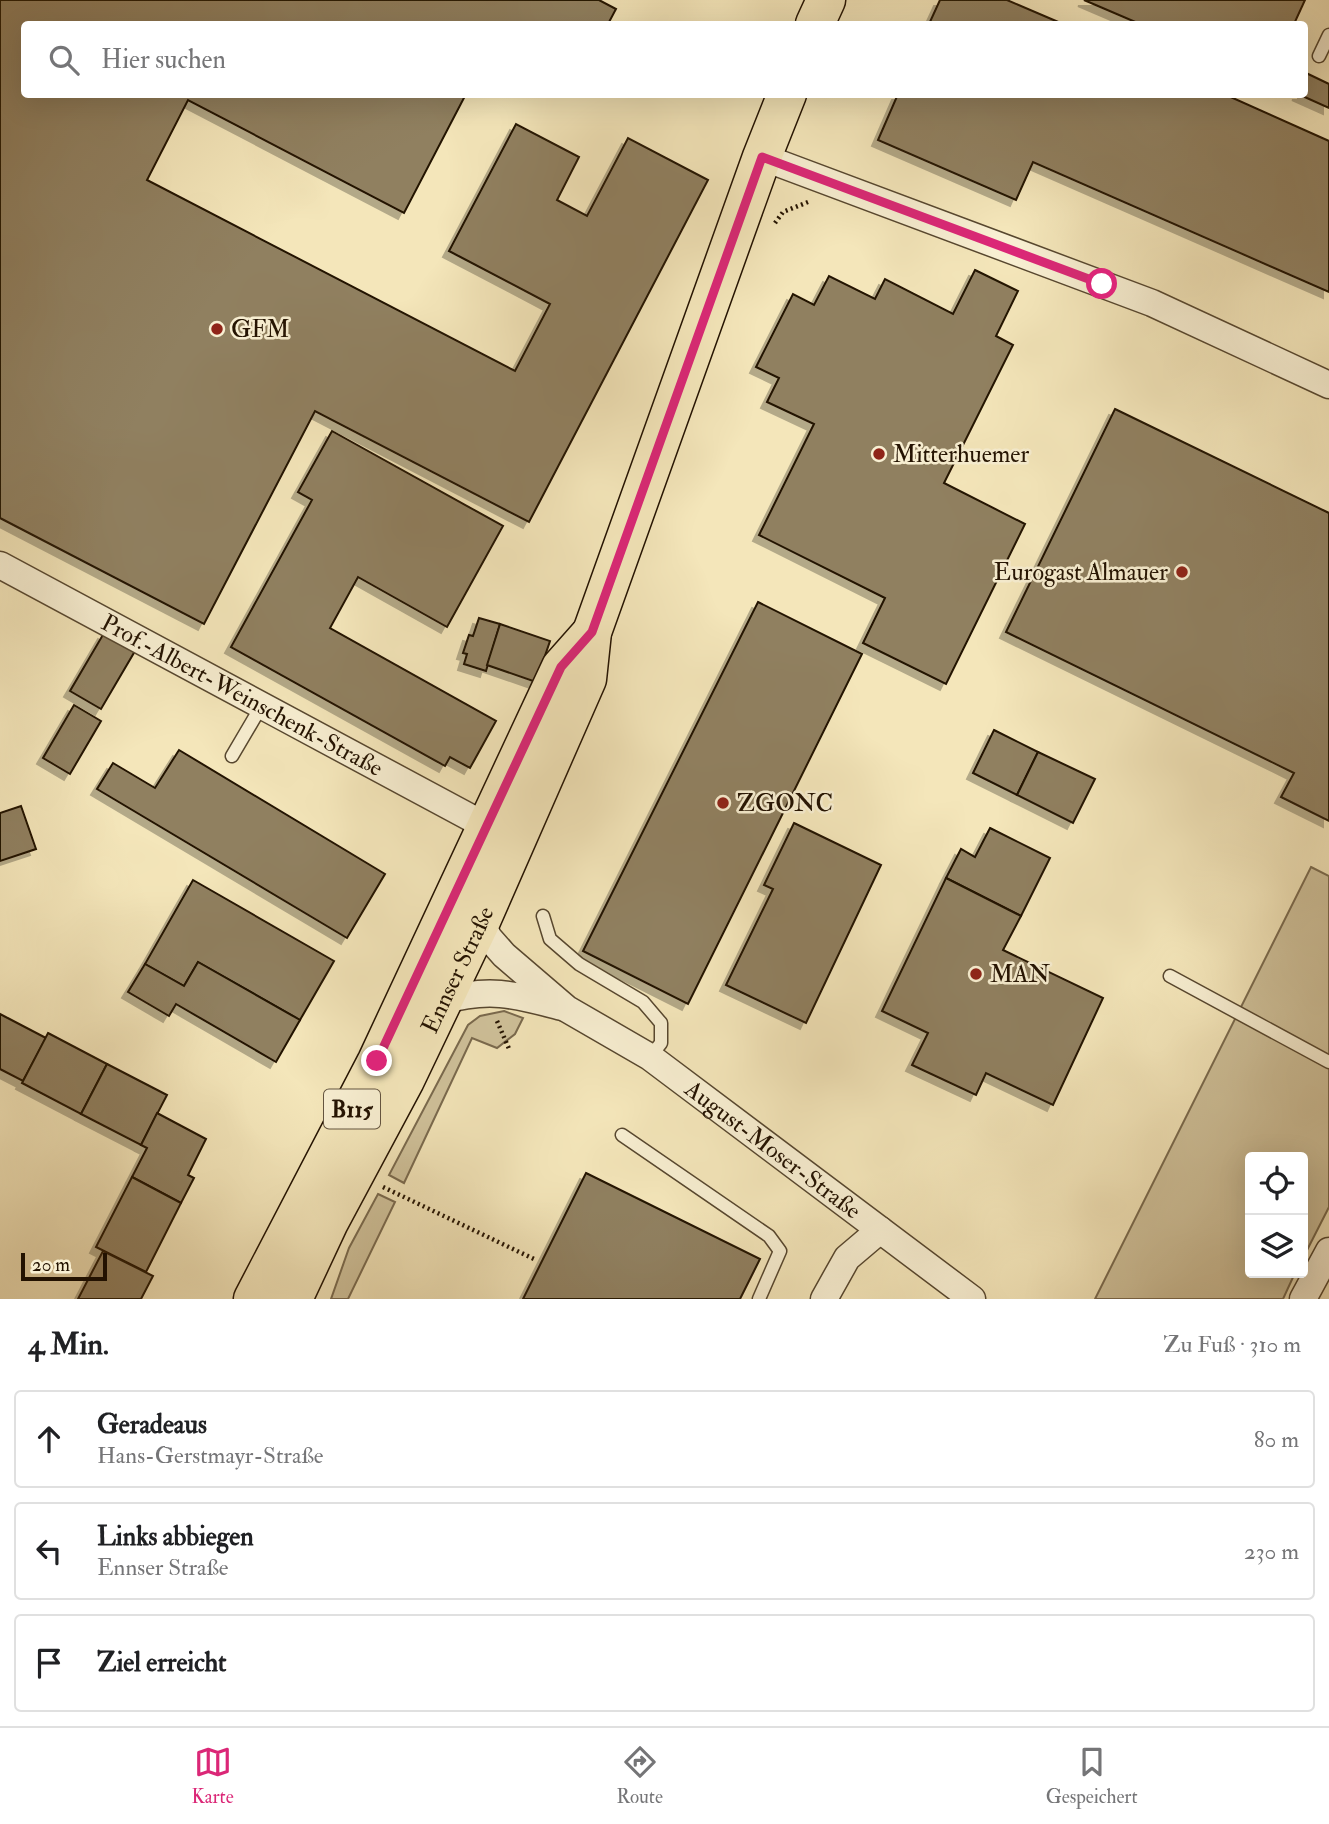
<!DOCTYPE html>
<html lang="de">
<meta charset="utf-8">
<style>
body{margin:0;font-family:"IM FELL Double Pica",serif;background:#f2f2f2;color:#202124}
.controls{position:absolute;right:21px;bottom:21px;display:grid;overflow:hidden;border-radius:7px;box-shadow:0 7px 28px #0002}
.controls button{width:63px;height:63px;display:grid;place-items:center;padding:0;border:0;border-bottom:2px solid #e0e0e0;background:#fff;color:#202124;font:35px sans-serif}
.scale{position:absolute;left:21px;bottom:18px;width:86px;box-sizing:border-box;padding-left:7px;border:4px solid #231201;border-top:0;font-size:19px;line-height:24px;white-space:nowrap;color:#231201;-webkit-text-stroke:5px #f8efd2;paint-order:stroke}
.stop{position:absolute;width:21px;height:21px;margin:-16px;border:5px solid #db2777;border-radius:50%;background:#fff}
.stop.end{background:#db2777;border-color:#fff;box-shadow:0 2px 7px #0008}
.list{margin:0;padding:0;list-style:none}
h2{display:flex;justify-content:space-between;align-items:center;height:91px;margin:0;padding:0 28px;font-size:30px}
h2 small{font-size:23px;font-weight:400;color:#757577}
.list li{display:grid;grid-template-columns:46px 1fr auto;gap:21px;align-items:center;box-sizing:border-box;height:98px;margin:0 14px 14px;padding:0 14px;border:2px solid #e0e0e0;border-radius:7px}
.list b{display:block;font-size:26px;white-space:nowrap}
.list p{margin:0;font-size:23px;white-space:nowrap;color:#757577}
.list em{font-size:23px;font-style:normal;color:#757577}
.icon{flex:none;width:38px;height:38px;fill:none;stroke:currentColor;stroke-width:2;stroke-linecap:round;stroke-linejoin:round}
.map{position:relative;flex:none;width:1329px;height:1299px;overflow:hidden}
.search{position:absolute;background:#fff;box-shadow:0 7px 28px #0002;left:21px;right:21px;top:21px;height:77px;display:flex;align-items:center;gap:18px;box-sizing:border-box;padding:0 24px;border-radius:7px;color:#757577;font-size:26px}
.sheet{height:427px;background:#fff}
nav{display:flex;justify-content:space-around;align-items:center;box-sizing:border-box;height:98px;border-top:2px solid #e0e0e0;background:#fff;font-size:19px;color:#757577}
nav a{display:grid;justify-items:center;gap:4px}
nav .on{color:#db2777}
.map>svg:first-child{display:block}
.green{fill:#d0c29b;stroke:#7a6a4e;stroke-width:2}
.building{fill:#908061;stroke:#231201;stroke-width:2;filter:url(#shadow)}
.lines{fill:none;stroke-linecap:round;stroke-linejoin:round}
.service-casing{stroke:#57472f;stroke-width:15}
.minor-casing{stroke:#57472f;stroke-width:29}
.primary-casing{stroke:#231201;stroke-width:41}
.path{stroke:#231201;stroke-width:4.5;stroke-dasharray:2 3.5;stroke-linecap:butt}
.service{stroke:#f8efd2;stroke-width:12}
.minor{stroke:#f8efd2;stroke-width:26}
.primary{stroke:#f4e6ba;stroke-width:38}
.route{stroke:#db2777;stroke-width:9}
.poi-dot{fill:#8f2418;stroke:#f8efd2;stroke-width:2.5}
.labels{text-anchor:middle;stroke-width:5;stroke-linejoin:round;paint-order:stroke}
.shield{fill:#f8efd2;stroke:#635440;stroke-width:2}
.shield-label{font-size:23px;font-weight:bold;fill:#231201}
.poi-label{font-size:24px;fill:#231201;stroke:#f8efd2;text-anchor:start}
.street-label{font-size:24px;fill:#231201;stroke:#f8efd2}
</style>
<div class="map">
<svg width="1329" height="1299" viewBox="0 0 1329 1299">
<defs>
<filter id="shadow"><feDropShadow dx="-6" dy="6" stdDeviation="0" flood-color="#0004"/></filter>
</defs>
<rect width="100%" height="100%" fill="#f4e6ba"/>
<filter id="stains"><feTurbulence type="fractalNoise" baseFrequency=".00286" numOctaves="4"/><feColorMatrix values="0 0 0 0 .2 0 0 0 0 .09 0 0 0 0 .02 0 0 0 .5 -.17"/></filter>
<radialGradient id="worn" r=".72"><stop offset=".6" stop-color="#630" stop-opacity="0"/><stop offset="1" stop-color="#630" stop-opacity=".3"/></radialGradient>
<g class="green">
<path d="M1311,867L1329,876V1207L1303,1258V1157H1250V1273H1295L1283,1299H1095Z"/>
<path d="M504,1011L523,1018L515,1034L497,1048L472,1038L404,1183L389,1175L468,1025L480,1016Z"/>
<path d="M378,1194L395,1202L348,1299H331L349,1248Z"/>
</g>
<g class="building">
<path d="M0,0H599L616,9L608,24H24V94H466L404,213L188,100L147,180L515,371L550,304L449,251L516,124L579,157L557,200L587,216L628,138L708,180L529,522L315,411L204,624L0,518Z"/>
<path d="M940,0H1007L1063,24H929Z"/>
<path d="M1084,0H1305L1294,24H1140Z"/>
<path d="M1304,72L1329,84V108L1298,94H1304Z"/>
<path d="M898,94H1224L1329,141V292L1033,162L1016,200L878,140Z"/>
<path d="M975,270L1018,291L996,336L1013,345L944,483L1025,524L946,684L863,643L885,598L759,535L814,424L767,402L779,378L756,367L793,294L814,305L829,276L875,299L885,279L953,314Z"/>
<path d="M1115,409L1329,513V821L1281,797L1294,773L1006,632Z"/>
<path d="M332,431L503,526L447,627L358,577L330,628L496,721L470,768L450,757L445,766L231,647L312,500L298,492Z"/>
<path d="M758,602L862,654L688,1004L583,951Z"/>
<path d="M479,618L500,624L486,671L464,664L467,654L463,653L469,635L473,636Z"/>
<path d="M500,624L550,641L536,682L487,665Z"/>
<path d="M104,633L135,651L101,709L70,691Z"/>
<path d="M74,705L101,721L70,774L43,758Z"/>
<path d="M994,730L1038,752L1017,795L973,773Z"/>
<path d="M179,750L385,874L347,938L97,789L113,763L155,788Z"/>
<path d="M1038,752L1095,779L1073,823L1017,795Z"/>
<path d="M21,806L36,849L0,861V813Z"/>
<path d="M794,823L881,865L806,1023L726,985L773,889L764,885Z"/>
<path d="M990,828L1050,858L1021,916L946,878L961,849L975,857Z"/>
<path d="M946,878L1021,916L1003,950L1103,998L1053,1105L986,1073L976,1095L912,1065L928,1033L882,1011Z"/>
<path d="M193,880L334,961L300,1020L198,962L184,986L145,964Z"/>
<path d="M198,962L300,1020L276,1062L176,1004L169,1016L128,992L145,964L184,986Z"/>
<path d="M0,1014L46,1038L23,1081L0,1069Z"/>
<path d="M48,1033L107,1064L81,1114L22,1083Z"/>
<path d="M107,1064L167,1095L141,1145L81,1114Z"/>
<path d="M157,1113L206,1139L188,1175L194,1178L181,1203L132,1177L147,1148L141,1145Z"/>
<path d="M586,1173L760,1259L740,1299H523Z"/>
<path d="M132,1177L181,1203L146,1272L96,1247Z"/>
<path d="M103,1251L153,1276L141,1299H78Z"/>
</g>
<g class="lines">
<g class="service-casing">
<g id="service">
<path d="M1319,56L1329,35"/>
<path d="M232,756L262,705"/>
<path d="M543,916L550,939L579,964L643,1002L661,1023V1043L650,1057"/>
<path d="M1170,976L1329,1062"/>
<path d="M622,1135L769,1236L780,1251L759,1299"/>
</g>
</g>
<g class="minor-casing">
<g id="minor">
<path d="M762,157L1152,303L1329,385"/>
<path id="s1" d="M0,565L486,826"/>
<path id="s2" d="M480,923L489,938L504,955L567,1009L650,1057L972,1299"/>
<path d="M442,1001C490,987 516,995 562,1007"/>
<path d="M824,1299L847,1258L880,1230"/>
<path d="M1303,1299L1329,1251"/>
</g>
</g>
<g class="primary-casing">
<g id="primary">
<path d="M815,24L826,0"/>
<path d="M253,1299L377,1061L561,667L592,632"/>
<path id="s3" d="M293,1299L329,1222L405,1080L480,923L587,679L592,632L762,157L787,94"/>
</g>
</g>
<g class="path">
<path d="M775,223L783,212L808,202"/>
<path d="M497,1021L510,1051"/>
<path d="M383,1187L534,1259"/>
</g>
<use href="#service" class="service"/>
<use href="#minor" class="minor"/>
<use href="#primary" class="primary"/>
</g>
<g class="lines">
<path class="route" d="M377,1061L561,667L592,632L762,157L1102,284"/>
</g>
<g class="poi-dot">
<circle cx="217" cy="329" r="7"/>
<circle cx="879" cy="454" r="7"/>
<circle cx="1182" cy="572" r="7"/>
<circle cx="723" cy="803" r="7"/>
<circle cx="976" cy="974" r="7"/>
</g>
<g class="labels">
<rect class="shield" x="324" y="1089.5" width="56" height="39" rx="5"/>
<g class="shield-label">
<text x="352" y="1117">B115</text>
</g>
<g class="poi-label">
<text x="231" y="337">GFM</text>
<text x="893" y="462">Mitterhuemer</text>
<text x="1168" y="580" text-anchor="end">Eurogast Almauer</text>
<text x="737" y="811">ZGONC</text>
<text x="990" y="982">MAN</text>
</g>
<g class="street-label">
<text dy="8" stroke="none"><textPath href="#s1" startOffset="275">Prof.-Albert-Weinschenk-Straße</textPath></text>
<text dy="8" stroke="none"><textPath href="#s3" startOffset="368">Ennser Straße</textPath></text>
<text dy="8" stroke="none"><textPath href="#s2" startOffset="373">August-Moser-Straße</textPath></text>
</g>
</g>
<rect width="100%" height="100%" filter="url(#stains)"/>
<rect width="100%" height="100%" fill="url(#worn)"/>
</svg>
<div class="controls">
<button><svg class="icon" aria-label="locate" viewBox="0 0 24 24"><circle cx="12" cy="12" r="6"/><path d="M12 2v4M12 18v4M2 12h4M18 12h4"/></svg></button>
<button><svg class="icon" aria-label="layers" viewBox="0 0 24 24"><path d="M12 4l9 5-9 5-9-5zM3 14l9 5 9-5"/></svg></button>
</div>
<div class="scale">20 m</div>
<div class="stop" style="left:1102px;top:284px"></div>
<div class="stop end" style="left:377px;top:1061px"></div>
<div class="search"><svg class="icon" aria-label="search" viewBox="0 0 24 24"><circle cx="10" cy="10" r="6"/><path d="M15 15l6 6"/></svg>Hier suchen</div>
</div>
<section class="sheet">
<h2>4 Min.<small>Zu Fuß · 310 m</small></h2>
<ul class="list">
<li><svg class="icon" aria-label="ahead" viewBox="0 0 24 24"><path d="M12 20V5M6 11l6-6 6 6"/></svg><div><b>Geradeaus</b><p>Hans-Gerstmayr-Straße</p></div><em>80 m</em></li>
<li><svg class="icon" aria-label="left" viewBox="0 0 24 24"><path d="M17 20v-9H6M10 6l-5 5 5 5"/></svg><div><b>Links abbiegen</b><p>Ennser Straße</p></div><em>230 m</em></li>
<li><svg class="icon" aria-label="arrive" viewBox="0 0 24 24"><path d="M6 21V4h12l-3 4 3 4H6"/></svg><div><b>Ziel erreicht</b></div></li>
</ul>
</section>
<nav>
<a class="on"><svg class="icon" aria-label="map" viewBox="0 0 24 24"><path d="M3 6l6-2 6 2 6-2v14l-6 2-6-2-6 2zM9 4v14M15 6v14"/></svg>Karte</a>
<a><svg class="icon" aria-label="directions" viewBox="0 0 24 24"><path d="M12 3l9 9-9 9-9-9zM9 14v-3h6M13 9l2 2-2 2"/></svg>Route</a>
<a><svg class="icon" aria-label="saved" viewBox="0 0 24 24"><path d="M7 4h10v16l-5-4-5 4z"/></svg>Gespeichert</a>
</nav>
